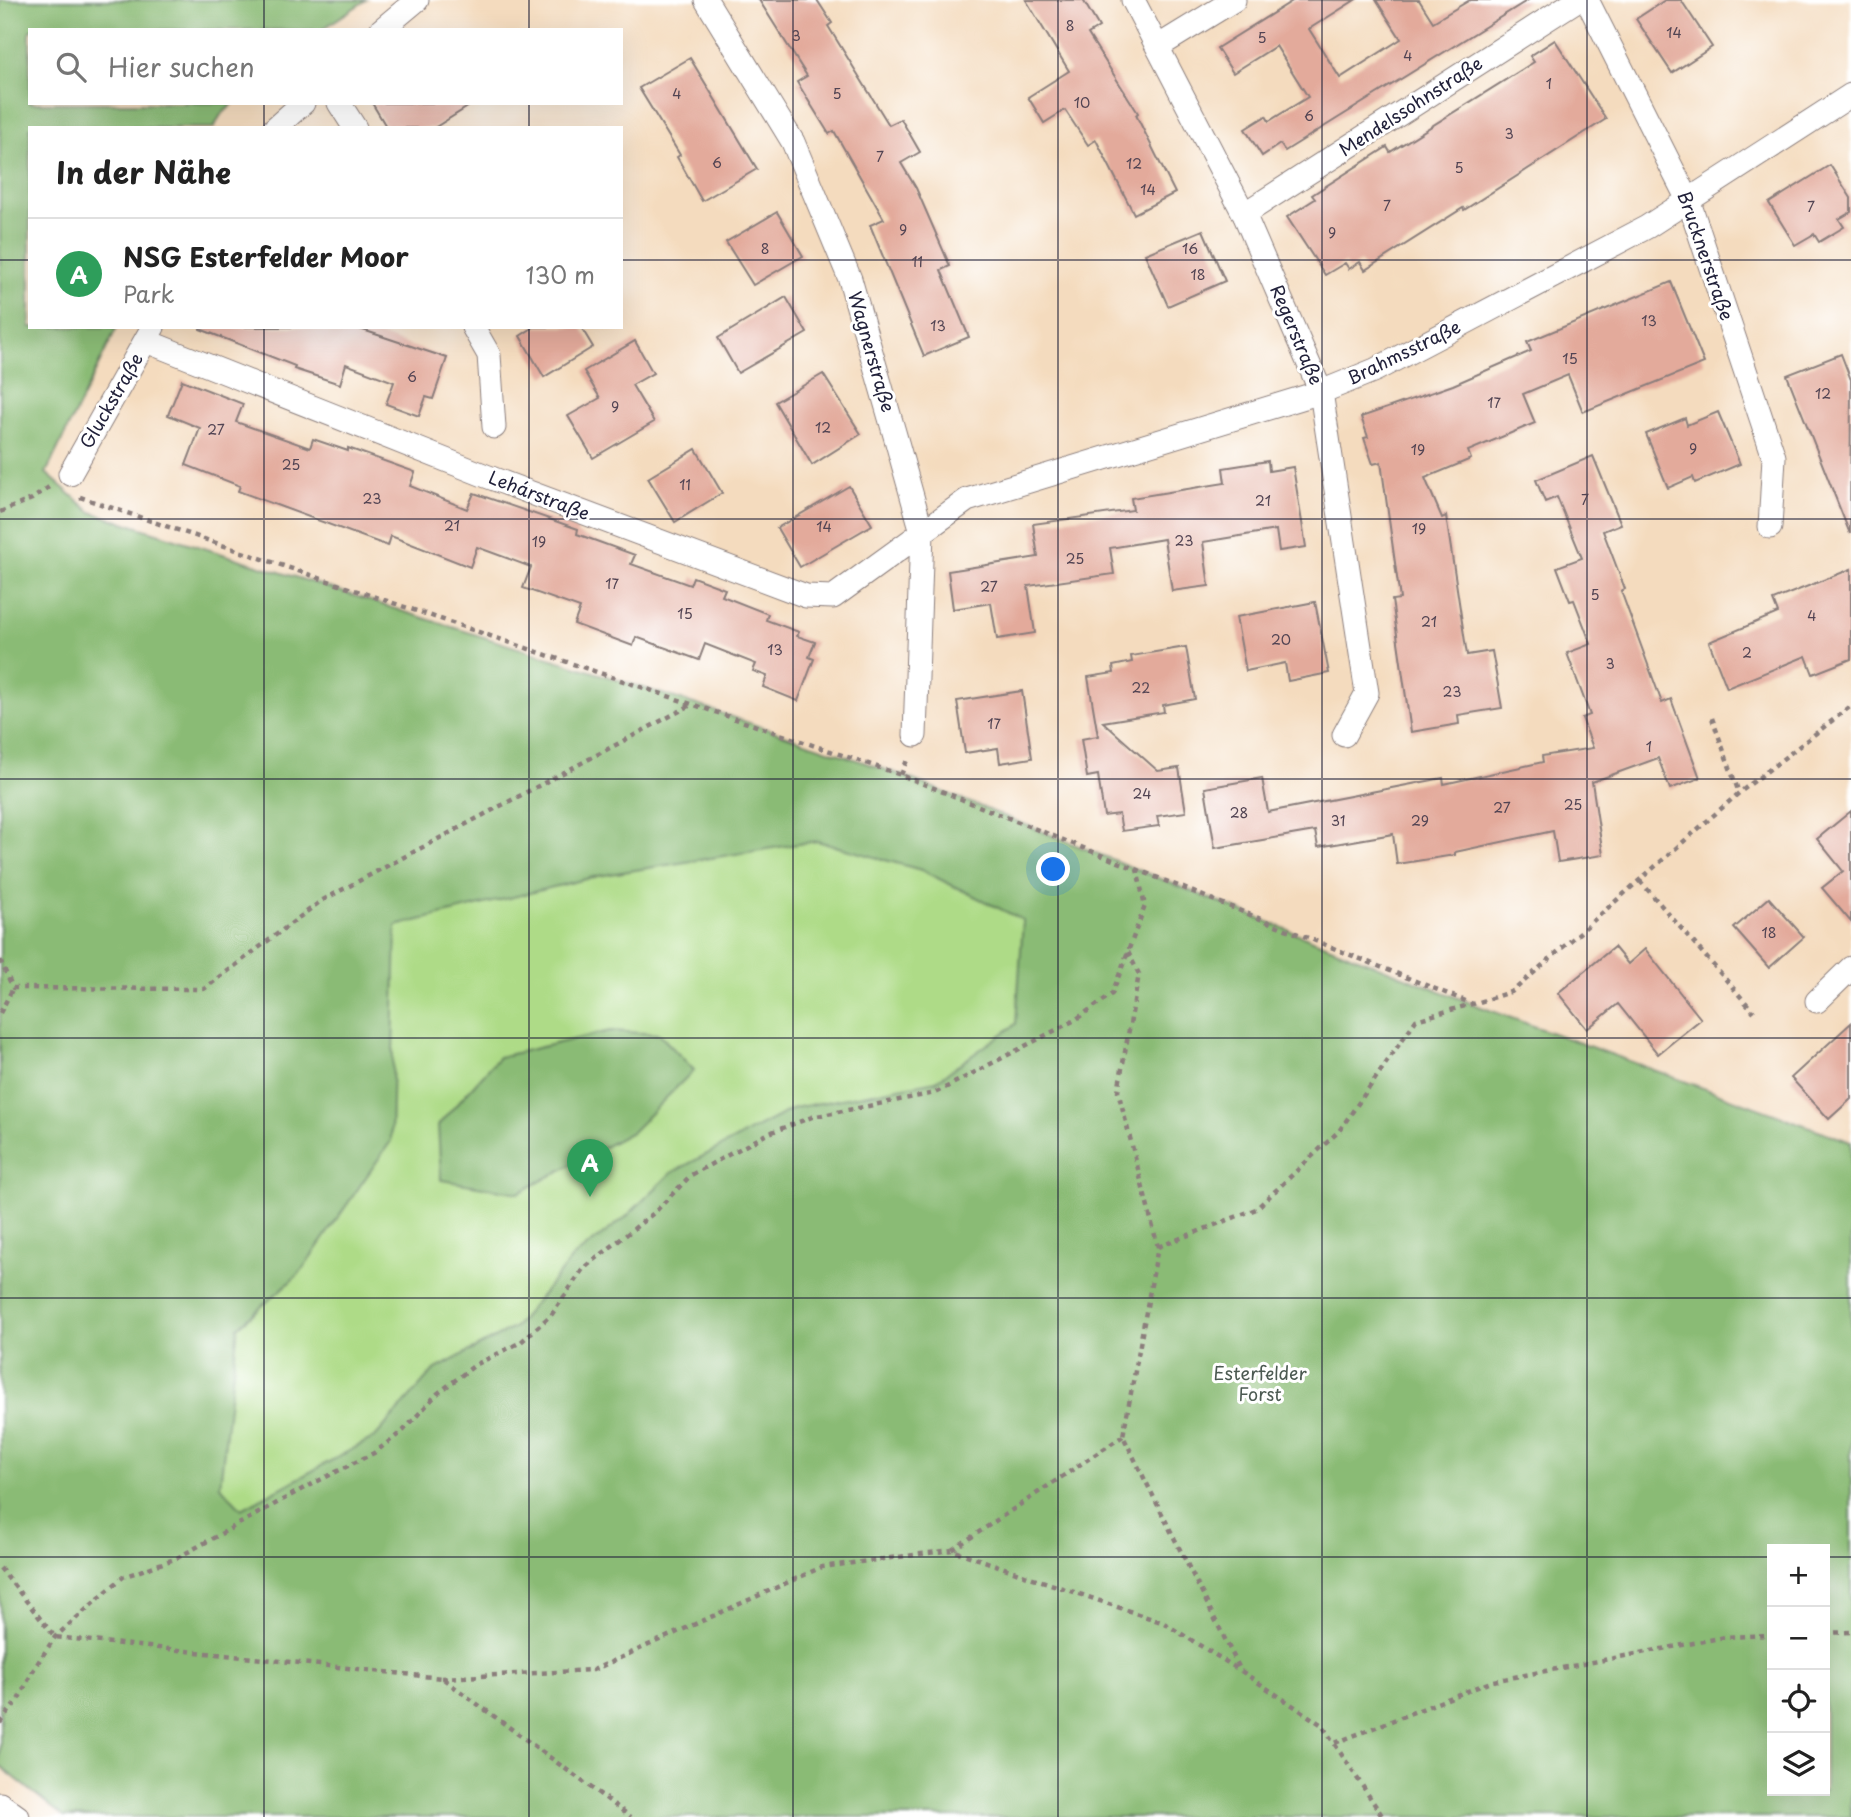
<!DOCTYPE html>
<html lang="de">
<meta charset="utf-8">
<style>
body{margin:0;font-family:"Playpen Sans",sans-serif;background:#f6f6f6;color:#222}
.controls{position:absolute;right:21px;bottom:21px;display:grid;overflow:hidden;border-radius:0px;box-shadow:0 7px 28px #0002}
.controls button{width:63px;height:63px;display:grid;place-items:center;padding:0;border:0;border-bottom:2px solid #e0e0e0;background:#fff;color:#222;font:35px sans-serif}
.you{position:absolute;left:1054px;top:870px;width:24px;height:24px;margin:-18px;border:5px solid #fff;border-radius:50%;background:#1a73e8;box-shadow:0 0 0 10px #1a73e833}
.badge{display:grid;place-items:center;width:46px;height:46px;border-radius:50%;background:#1f6fb2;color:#fff;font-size:23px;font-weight:700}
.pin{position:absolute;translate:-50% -58px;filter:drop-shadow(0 2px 4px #0008)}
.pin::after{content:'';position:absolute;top:37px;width:24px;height:21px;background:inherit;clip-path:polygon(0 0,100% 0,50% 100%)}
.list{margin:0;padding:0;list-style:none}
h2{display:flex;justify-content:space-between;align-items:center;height:91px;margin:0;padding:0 28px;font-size:30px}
h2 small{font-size:23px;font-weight:400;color:#767676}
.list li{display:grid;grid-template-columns:46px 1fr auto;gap:21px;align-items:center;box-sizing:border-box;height:112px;padding:0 28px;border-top:2px solid #e0e0e0}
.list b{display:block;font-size:26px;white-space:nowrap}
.list p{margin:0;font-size:23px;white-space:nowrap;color:#767676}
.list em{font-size:23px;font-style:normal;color:#767676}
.icon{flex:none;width:38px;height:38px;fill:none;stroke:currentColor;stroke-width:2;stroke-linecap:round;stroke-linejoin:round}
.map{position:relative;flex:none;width:1851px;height:1817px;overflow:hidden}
.search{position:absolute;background:#fff;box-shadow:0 7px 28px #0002;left:28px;top:28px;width:595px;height:77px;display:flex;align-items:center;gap:18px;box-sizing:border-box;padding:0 24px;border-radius:0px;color:#767676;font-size:26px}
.panel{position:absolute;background:#fff;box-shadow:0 7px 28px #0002;left:28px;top:126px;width:595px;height:203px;border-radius:0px}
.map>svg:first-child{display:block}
.green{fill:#aedb87;stroke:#687e61;stroke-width:2}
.forest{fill:#8abb74;stroke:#566e58;stroke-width:2;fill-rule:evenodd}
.building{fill:#e3aa9b}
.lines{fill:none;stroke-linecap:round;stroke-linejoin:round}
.minor-casing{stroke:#8b7e7c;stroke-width:25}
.path{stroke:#8b7e7c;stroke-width:4.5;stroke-dasharray:5 5;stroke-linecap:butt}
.minor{stroke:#fff;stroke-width:23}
.grid{fill:none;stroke:#22223b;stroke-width:2;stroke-opacity:0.55}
.labels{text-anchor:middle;stroke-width:6;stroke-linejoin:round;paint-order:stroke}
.number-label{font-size:14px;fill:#524453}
.street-label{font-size:18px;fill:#22223b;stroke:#fff}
.park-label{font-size:18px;fill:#4c5a52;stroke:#fff}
</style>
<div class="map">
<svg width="1851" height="1817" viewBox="0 0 1851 1817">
<rect width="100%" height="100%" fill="#fff"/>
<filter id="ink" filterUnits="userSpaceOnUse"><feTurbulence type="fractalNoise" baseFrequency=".0143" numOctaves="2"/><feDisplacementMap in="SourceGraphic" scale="14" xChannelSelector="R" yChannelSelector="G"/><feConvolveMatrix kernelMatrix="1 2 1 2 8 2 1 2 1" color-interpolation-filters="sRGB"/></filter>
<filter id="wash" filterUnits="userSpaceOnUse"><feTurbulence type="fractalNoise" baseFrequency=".00686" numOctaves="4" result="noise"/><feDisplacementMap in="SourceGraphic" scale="28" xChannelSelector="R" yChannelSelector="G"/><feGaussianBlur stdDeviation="1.57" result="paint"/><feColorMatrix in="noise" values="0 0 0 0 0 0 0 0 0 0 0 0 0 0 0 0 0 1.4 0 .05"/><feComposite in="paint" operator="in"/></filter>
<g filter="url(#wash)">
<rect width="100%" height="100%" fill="#f4dbbe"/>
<path class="green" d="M844,799L1074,896L1064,1093L233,1569L172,1333L383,912Z"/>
<g class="forest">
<path d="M0,0H366L321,30H30V103H234L220,116L214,128H30V327H117L46,473L91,512L694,704L901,775L1473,1004L1851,1142V1817H64L0,1766ZM817,841L921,870L1023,920L1016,1024L936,1081L794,1108L671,1173L626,1217L572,1258L515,1327L434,1370L375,1437L242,1509L220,1486L238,1327L299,1274L391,1141L396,926L598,876ZM1772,1549H1825V1791H1772Z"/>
<path d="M610,1031L659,1034L694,1070L632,1132L519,1193L441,1180L438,1125L499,1057Z"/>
</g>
<g id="blocks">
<g class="building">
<path d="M759,0H817L832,23L828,26L889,125L901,119L920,152L901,163L916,188L950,266L941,270L969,337L924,356L870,225L884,219L834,131L829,134L797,82L807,76Z"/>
<path d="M1026,0H1083L1099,27L1088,34L1138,113L1136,115L1175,193L1134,214L1096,140L1088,145L1065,110L1044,123L1028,97L1069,71Z"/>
<path d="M1294,0H1355L1309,29L1340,78L1401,39L1376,0H1419L1433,22L1470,0H1528L1285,151L1280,144L1262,156L1245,129L1266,116L1269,121L1308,97L1276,46L1233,73L1217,48Z"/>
<path d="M1665,0H1681L1712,47L1672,73L1636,19Z"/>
<path d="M1555,40L1606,119L1464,210L1463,208L1365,270L1360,262L1349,269L1345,263L1325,275L1287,217L1315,199L1312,195L1387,147L1390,152L1534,62L1530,56Z"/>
<path d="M690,58L757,169L702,201L677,157L680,155L639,88Z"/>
<path d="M372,103H474L434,128H387Z"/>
<path d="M1830,165L1851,198V212L1839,219L1844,227L1819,242L1814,234L1795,245L1769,203Z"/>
<path d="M777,212L803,256L753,285L726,242Z"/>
<path d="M1203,230L1225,281L1168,306L1145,254Z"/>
<path d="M1671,282L1704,363L1583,412L1568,375L1523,394L1535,423L1468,451L1471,459L1425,478L1442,518L1446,516L1467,655L1492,651L1502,708L1458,715L1459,724L1411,732L1392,600L1400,599L1381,462L1373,464L1364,438L1368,437L1361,417L1453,385L1531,351L1527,342Z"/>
<path d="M786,297L807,333L738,373L718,338Z"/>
<path d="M200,327H354L447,358L433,399L426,397L419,416L386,404L394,382L346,364L340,384L294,369L295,366L200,329Z"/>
<path d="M534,327H581L593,347L544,377L520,336Z"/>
<path d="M635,341L653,373L632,385L654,422L593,458L568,416L600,398L584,371Z"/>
<path d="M1841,354L1851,380L1850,534L1787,375Z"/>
<path d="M823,374L861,434L812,465L775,402Z"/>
<path d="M182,380L243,404L236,422L310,448L313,439L348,451V448L415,472L410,486L467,509L474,493L578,529L577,534L635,555L631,564L690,585L693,577L725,589L722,596L768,614L766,620L799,632L797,636L815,642L809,657L814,659L798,701L763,687L767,676L753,671L756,664L705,644L699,660L636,637L633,646L574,624L580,608L523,588L531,567L477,547L470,567L391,536L388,546L238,491L240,486L186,465L200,428L168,415Z"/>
<path d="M1718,412L1740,464L1695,483L1693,477L1668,488L1646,434L1685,418L1687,425Z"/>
<path d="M696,449L722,493L675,522L648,478Z"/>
<path d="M1593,456L1621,524L1603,531L1625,589L1621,591L1662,703L1671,699L1700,778L1670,789L1658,758L1592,782L1603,855L1558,862L1553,831L1455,852V855L1397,864L1393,834L1318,847L1315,831L1215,848L1205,788L1262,778L1268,812L1443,778L1444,784L1543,762L1542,756L1593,748L1582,718L1590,715L1567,653L1591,644L1574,600L1570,601L1557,567L1582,558L1557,497L1545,502L1536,480Z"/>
<path d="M1268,461L1269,471L1293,467L1306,547L1279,551L1276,530L1203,542L1209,586L1172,591L1164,539L1110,548L1114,574L1028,586L1035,633L997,639L991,603L953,609L948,571L1038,557L1033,524L1133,510L1131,498L1225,483L1223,468Z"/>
<path d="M849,486L872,525L800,567L777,528Z"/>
<path d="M1851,569V659L1813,674L1806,656L1727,688L1709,642L1778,613L1773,600Z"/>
<path d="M1315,602L1329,673L1288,681L1285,663L1246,671L1236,617Z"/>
<path d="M1186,647L1195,699L1163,705L1164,712L1103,722L1158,771L1179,768L1186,812L1157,816L1159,826L1122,831L1119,814L1104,816L1098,775L1087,777L1081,739L1098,736L1088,677L1114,673L1113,666L1132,662L1131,656Z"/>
<path d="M1022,691L1032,758L1000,763L998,748L965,753L957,701Z"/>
<path d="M1851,811V922L1822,888L1843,871L1817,839Z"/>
<path d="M1769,898L1804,937L1769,968L1734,928Z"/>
<path d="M1614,947L1628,964L1645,949L1701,1019L1658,1054L1618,1004L1587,1029L1558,993Z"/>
<path d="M1851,1023V1099L1829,1119L1791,1078Z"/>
</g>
</g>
</g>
<g filter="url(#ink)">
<use href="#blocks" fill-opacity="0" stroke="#8b7e7c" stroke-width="2"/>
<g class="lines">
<g class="minor-casing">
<g id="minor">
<path d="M706,0L793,142L850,279L896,439L922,532L915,735"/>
<path d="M1133,0L1244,214L1321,392L1367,693L1344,735"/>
<path d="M1587,0L1689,202L1774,457L1770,527"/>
<path d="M381,30L417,0"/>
<path d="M1159,46L1234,0"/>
<path d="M339,103L355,128"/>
<path d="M275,128L303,103"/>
<path d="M1244,214L1577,0"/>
<path d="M473,327L489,355L494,427"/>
<path d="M146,341L486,476L806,596L833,597L967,500L1321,392L1375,370L1647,227L1851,95"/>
<path d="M70,474L153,327"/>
<path d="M1817,1001L1851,968"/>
<path d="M0,1804L18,1817"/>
</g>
</g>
<g class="path">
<path d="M80,497L901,775L1473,1004L1513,991L1739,793L1851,706"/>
<path d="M0,512L32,499L49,487"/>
<path d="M1712,718L1739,793"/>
<path d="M901,775L907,760"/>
<path d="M1640,881L1754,1012"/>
<path d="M1128,952L1139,974L1118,1091L1158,1247L1123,1436L1241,1671L1322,1725L1383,1817"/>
<path d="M0,960L13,988L204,989L321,901L693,704"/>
<path d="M0,1013L13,988"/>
<path d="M1158,1247L1256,1209L1339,1131L1416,1020L1472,1004"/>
<path d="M1123,1436L952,1550L1164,1623L1241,1671"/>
<path d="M0,1568L55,1637L442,1678L631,1817"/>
<path d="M1825,1633L1851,1632"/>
<path d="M442,1678L593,1670L822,1567L952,1550"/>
<path d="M0,1723L18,1700L35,1667L55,1637L123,1577L177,1558L306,1487L374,1453L404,1430L437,1394L475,1365L521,1342L552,1314L583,1269L655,1212L691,1175L769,1133L812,1117L935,1093L1075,1020L1112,994L1145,906L1137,869"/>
<path d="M1335,1743L1493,1681L1725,1637L1772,1635"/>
</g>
<use href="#minor" class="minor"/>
</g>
</g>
<path class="grid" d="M264,0V30M529,0V30M793,0V1817M1058,0V1817M1322,0V1817M1587,0V1817M264,103V128M529,103V128M0,260H30M621,260H1851M264,327V1817M529,327V1817M0,519H1851M0,779H1851M0,1038H1851M0,1298H1851M0,1557H1772M1825,1557H1851"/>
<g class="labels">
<g class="number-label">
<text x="1070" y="31">8</text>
<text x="1674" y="38">14</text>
<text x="796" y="41">3</text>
<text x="1262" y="43">5</text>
<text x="1408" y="61">4</text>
<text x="1549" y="89">1</text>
<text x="677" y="99">4</text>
<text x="837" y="99">5</text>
<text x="1082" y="108">10</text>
<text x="1309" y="121">6</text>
<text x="1509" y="139">3</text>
<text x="880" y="162">7</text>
<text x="717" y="168">6</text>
<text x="1134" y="169">12</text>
<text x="1459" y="173">5</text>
<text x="1148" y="195">14</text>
<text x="1387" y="211">7</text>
<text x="1811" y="212">7</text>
<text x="903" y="235">9</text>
<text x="1332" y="238">9</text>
<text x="765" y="254">8</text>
<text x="1190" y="254">16</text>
<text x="917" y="267">11</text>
<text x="1198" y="280">18</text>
<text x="1649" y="326">13</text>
<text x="938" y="331">13</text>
<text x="1570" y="364">15</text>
<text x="412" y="382">6</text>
<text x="1823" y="399">12</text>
<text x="1494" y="408">17</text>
<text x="615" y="412">9</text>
<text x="823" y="433">12</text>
<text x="216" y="435">27</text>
<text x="1693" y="454">9</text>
<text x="1418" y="455">19</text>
<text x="291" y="470">25</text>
<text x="685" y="490">11</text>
<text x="372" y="504">23</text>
<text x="1585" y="505">7</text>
<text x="1263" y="506">21</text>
<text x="452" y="531">21</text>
<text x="824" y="532">14</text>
<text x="1419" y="534">19</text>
<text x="1184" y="546">23</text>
<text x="539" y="547">19</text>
<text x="1075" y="564">25</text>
<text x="612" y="589">17</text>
<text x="989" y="592">27</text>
<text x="1595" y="600">5</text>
<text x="685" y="619">15</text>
<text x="1812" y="621">4</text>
<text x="1429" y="627">21</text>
<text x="1281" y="645">20</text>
<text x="775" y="655">13</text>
<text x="1747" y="658">2</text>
<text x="1610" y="669">3</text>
<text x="1141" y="693">22</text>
<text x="1452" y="697">23</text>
<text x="994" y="729">17</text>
<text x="1649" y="752">1</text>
<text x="1142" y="799">24</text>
<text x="1573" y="810">25</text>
<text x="1502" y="813">27</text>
<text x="1239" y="818">28</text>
<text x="1338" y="826">31</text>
<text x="1420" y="826">29</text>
<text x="1769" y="938">18</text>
</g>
<g class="street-label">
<text transform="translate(1411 107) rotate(-33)" y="6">Mendelssohnstraße</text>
<text transform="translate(1705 256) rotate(71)" y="6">Brucknerstraße</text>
<text transform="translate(1296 335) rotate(67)" y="6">Regerstraße</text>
<text transform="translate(871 352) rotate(74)" y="6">Wagnerstraße</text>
<text transform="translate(1404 353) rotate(-26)" y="6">Brahmsstraße</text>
<text transform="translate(112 401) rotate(-60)" y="6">Gluckstraße</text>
<text transform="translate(539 496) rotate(21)" y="6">Lehárstraße</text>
</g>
<g class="park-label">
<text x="1260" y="1380">Esterfelder<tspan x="1260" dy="21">Forst</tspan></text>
</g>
</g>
</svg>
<div class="controls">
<button>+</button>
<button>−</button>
<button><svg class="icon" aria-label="locate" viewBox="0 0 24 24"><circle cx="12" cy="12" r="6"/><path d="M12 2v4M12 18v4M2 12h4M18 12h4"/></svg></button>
<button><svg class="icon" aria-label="layers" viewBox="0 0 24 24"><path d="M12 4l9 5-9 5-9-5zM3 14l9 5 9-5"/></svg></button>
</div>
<div class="you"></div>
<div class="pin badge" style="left:590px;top:1197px;background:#2e9e5b">A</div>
<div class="search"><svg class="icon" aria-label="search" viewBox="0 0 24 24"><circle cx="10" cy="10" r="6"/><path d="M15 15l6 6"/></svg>Hier suchen</div>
<section class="panel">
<h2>In der Nähe<small></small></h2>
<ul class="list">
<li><span class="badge" style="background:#2e9e5b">A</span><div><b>NSG Esterfelder Moor</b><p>Park</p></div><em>130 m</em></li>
</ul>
</section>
</div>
